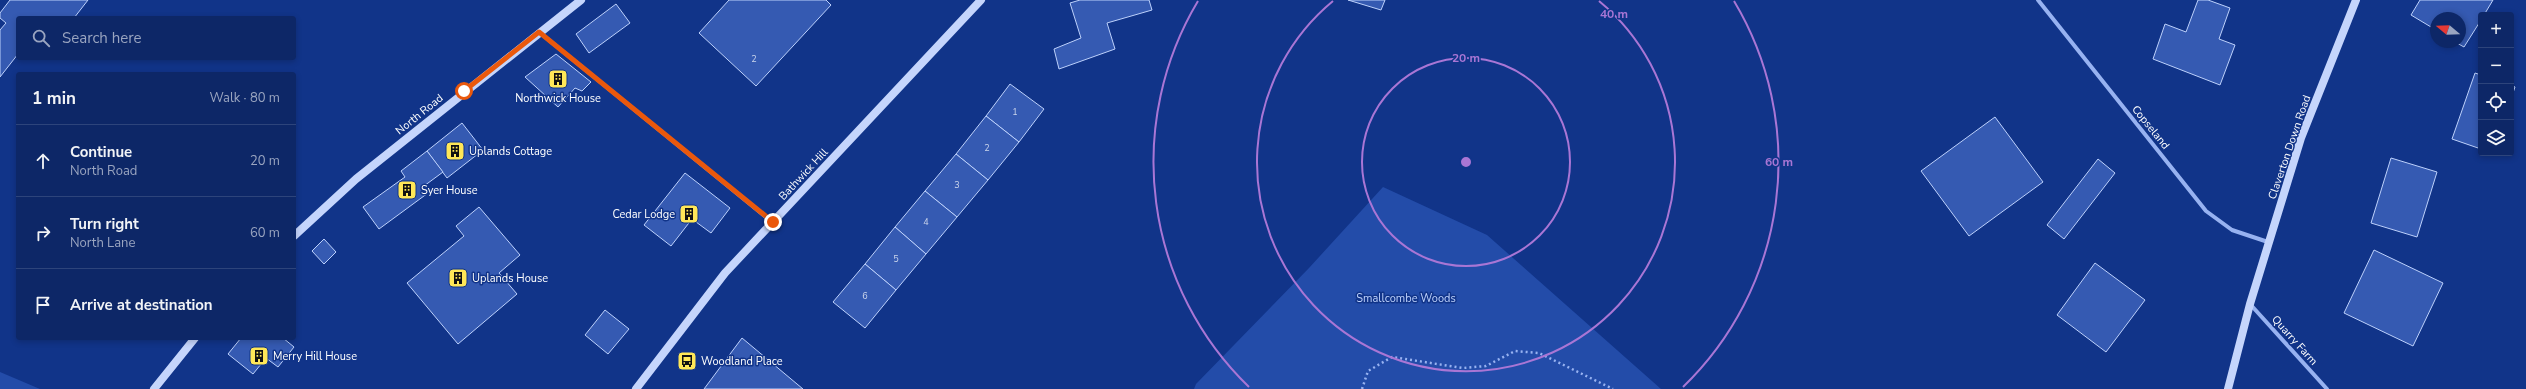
<!DOCTYPE html>
<meta charset="utf-8">
<style>
body{margin:0;font-family:"Nunito Sans",sans-serif;background:#1b3370;color:#f1f3f6}
.controls{position:absolute;right:12px;top:12px;display:grid;overflow:hidden;border-radius:4px;box-shadow:0 2px 6px #0003}
.controls button{width:36px;height:36px;display:grid;place-items:center;padding:0;border:0;border-bottom:1px solid #2d447b;background:#0d2767;color:#f1f3f6;font:20px sans-serif}
.compass{position:absolute;left:2430px;top:12px;width:36px;height:36px;border-radius:50%;background:#0d2767;box-shadow:0 2px 6px #0003;rotate:289deg}
.stop{position:absolute;width:12px;height:12px;margin:-9px;border:3px solid #ea580c;border-radius:50%;background:#fff}
.stop.end{background:#ea580c;border-color:#fff;box-shadow:0 1px 4px #0008}
.list{margin:0;padding:0;list-style:none}
h2{display:flex;justify-content:space-between;align-items:center;height:52px;margin:0;padding:0 16px;font-size:17px}
h2 small{font-size:13px;font-weight:400;color:#9aa5c0}
.list li{display:grid;grid-template-columns:26px 1fr auto;gap:12px;align-items:center;box-sizing:border-box;height:72px;padding:0 16px;border-top:1px solid #2d447b}
.list b{display:block;font-size:15px;white-space:nowrap}
.list p{margin:0;font-size:13px;white-space:nowrap;color:#9aa5c0}
.list em{font-size:13px;font-style:normal;color:#9aa5c0}
.icon{flex:none;width:22px;height:22px;fill:none;stroke:currentColor;stroke-width:2;stroke-linecap:round;stroke-linejoin:round}
.map{position:relative;flex:none;width:2526px;height:389px;overflow:hidden}
.search{position:absolute;background:#0d2767;box-shadow:0 2px 6px #0003;left:16px;top:16px;width:280px;height:44px;display:flex;align-items:center;gap:10px;box-sizing:border-box;padding:0 14px;border-radius:4px;color:#9aa5c0;font-size:15px}
.panel{position:absolute;background:#0d2767;box-shadow:0 2px 6px #0003;left:16px;top:72px;width:280px;height:268px;border-radius:4px}
.map>svg:first-child{display:block}
.green{fill:#234ca9}
.building{fill:#355ab2;stroke:#bdd1fc}
.lines{fill:none;stroke-linecap:round;stroke-linejoin:round}
.path{stroke:#97b2f1;stroke-width:2.5;stroke-dasharray:2 3;stroke-linecap:butt}
.street{stroke:#97b2f1;stroke-width:4}
.secondary{stroke:#c5d5fc;stroke-width:8}
.route{stroke:#ea580c;stroke-width:5}
.ring{fill:none;stroke:#a976d5;stroke-width:2}
.labels{text-anchor:middle;stroke-width:3;stroke-linejoin:round;paint-order:stroke}
.number-label{font-size:9px;fill:#ccd6ec}
.poi-label{font-size:11px;fill:#fff;stroke:#113489;text-anchor:start}
.street-label{font-size:11px;fill:#fff;stroke:#113489}
.park-label{font-size:11px;fill:#bdd1fc;stroke:#113489}
.centre{fill:#a976d5;stroke:#113489;stroke-width:2}
.ring-label{font-size:12px;text-anchor:middle;font-weight:bold;fill:#a976d5;stroke:#113489;stroke-width:3;stroke-linejoin:round;paint-order:stroke}
</style>
<div class="map">
<svg width="2526" height="389" viewBox="0 0 2526 389">
<rect width="100%" height="100%" fill="#113489"/>
<g class="green">
<path d="M1383,187L1487,235L1661,389H1194L1196,384L1309,268Z"/>
<path d="M0,372L40,389H0Z"/>
</g>
<g class="building">
<path d="M10,0H88L74,18H18V54L0,77V30L6,23L0,18V13Z"/>
<path d="M729,0H826L831,5L756,86L699,33Z"/>
<path d="M1080,0H1149L1152,10L1107,23L1115,49L1059,69L1054,49L1081,38L1070,3Z"/>
<path d="M1348,0H1385L1381,10Z"/>
<path d="M2198,0H2208L2230,8L2219,39L2235,45L2220,85L2153,59L2165,24L2186,32Z"/>
<path d="M2420,0H2493L2484,15H2481V20L2464,47L2455,42H2460V18H2436V30L2411,15Z"/>
<path d="M616,4L630,23L589,53L576,34Z"/>
<path d="M556,54L591,82L582,91L575,88L558,107L525,77Z"/>
<path d="M2475,73L2481,75V149L2452,139Z"/>
<path d="M1010,84L1044,109L1019,142L986,116Z"/>
<path d="M2511,85L2515,87L2511,99Z"/>
<path d="M986,116L1019,142L988,180L956,154Z"/>
<path d="M1995,117L2043,182L1969,236L1921,171Z"/>
<path d="M462,123L483,150L447,178L427,151Z"/>
<path d="M427,151L443,172L424,186L428,193L379,229L363,207L405,177L401,171Z"/>
<path d="M956,154L988,180L957,217L925,191Z"/>
<path d="M2391,158L2437,172L2417,237L2371,223Z"/>
<path d="M2098,159L2115,173L2064,239L2047,225Z"/>
<path d="M685,173L730,208L711,233L692,219L671,246L644,225Z"/>
<path d="M925,191L957,217L926,254L895,227Z"/>
<path d="M479,207L520,255L499,273L517,294L458,344L407,283L464,236L456,226Z"/>
<path d="M895,227L926,254L896,290L865,264Z"/>
<path d="M324,239L336,252L324,264L312,251Z"/>
<path d="M2374,250L2443,283L2413,346L2344,313Z"/>
<path d="M2095,263L2145,300L2106,352L2057,315Z"/>
<path d="M865,264L896,290L865,328L833,302Z"/>
<path d="M605,310L629,329L608,354L585,335Z"/>
<path d="M241,338H283L294,347L278,367L266,358L253,374L228,354Z"/>
<path d="M742,338L803,389H704Z"/>
</g>
<g class="lines">
<path class="path" d="M1362,389L1368,371L1392,357L1463,368L1486,366L1515,351L1539,353L1613,389"/>
<g class="street">
<path d="M2038,0L2206,211L2232,230L2268,242"/>
<path d="M539,32L772,222"/>
<path d="M2250,304L2327,389"/>
</g>
<g class="secondary">
<path d="M294,236L356,179L581,0"/>
<path d="M154,389L195,338"/>
<path d="M636,389L725,273L981,0"/>
<path d="M2228,389L2250,304L2301,138L2356,0"/>
</g>
</g>
<g class="lines">
<path class="route" d="M464,91L539,32L773,222"/>
</g>
<g class="ring">
<circle cx="1466" cy="162" r="104"/>
<path d="M1599 1A209 209 0 1 1 1333 1"/>
<path d="M1249 387A313 313 0 0 1 1198 1M1734 1A313 313 0 0 1 1683 387"/>
</g>
<defs>
<g id="building-square" transform="scale(1)"><rect x="-9" y="-9" width="18" height="18" rx="4" fill="#ffe757" stroke="#113489"/><path d="M-4-6H4V6H1V3H-1V6H-4ZM-2.5-4.3h1.7v1.8h-1.7ZM.8-4.3h1.7v1.8H.8ZM-2.5-1h1.7V.8h-1.7ZM.8-1h1.7V.8H.8Z" fill="#111"/></g>
<g id="bus-square" transform="scale(1)"><rect x="-9" y="-9" width="18" height="18" rx="4" fill="#ffe757" stroke="#113489"/><path d="M-5-6H5V4H4V6H2V4H-2V6H-4V4H-5ZM-3.5-4V0h7V-4ZM-3.5 1.2v1.5H-2V1.2ZM2 1.2v1.5H3.5V1.2Z" fill="#111"/></g>
</defs>
<g fill-rule="evenodd">
<use href="#building-square" x="558" y="79"/>
<use href="#building-square" x="455" y="151"/>
<use href="#building-square" x="407" y="190"/>
<use href="#building-square" x="689" y="214"/>
<use href="#building-square" x="458" y="278"/>
<use href="#building-square" x="259" y="356"/>
<use href="#bus-square" x="687" y="361"/>
</g>
<g class="labels">
<g class="number-label">
<text x="754" y="62">2</text>
<text x="1015" y="115">1</text>
<text x="987" y="151">2</text>
<text x="957" y="188">3</text>
<text x="926" y="225">4</text>
<text x="896" y="262">5</text>
<text x="865" y="299">6</text>
</g>
<g class="poi-label">
<text x="558" y="102" text-anchor="middle">Northwick House</text>
<text x="469" y="155">Uplands Cottage</text>
<text x="421" y="194">Syer House</text>
<text x="675" y="218" text-anchor="end">Cedar Lodge</text>
<text x="472" y="282">Uplands House</text>
<text x="273" y="360">Merry Hill House</text>
<text x="701" y="365">Woodland Place</text>
</g>
<g class="street-label">
<text transform="translate(419 114) rotate(-39)" y="4">North Road</text>
<text transform="translate(2151 127) rotate(51)" y="4">Copseland</text>
<text transform="translate(2289 147) rotate(-71)" y="4">Claverton Down Road</text>
<text transform="translate(803 174) rotate(-47)" y="4">Bathwick Hill</text>
<text transform="translate(2295 340) rotate(48)" y="4">Quarry Farm</text>
</g>
<g class="park-label">
<text x="1406" y="302">Smallcombe Woods</text>
</g>
</g>
<circle cx="1466" cy="162" r="6" class="centre"/>
<g class="ring-label">
<text x="1614" y="18">40 m</text>
<text x="1466" y="62">20 m</text>
<text x="1779" y="166">60 m</text>
</g>
</svg>
<div class="controls">
<button>+</button>
<button>−</button>
<button><svg class="icon" aria-label="locate" viewBox="0 0 24 24"><circle cx="12" cy="12" r="6"/><path d="M12 2v4M12 18v4M2 12h4M18 12h4"/></svg></button>
<button><svg class="icon" aria-label="layers" viewBox="0 0 24 24"><path d="M12 4l9 5-9 5-9-5zM3 14l9 5 9-5"/></svg></button>
</div>
<svg class="compass" viewBox="-18 -18 36 36"><path d="M0-13l5 13h-10z" fill="#e53935"/><path d="M0 13l5-13h-10z" fill="#9aa5c0"/></svg>
<div class="stop" style="left:464px;top:91px"></div>
<div class="stop end" style="left:773px;top:222px"></div>
<div class="search"><svg class="icon" aria-label="search" viewBox="0 0 24 24"><circle cx="10" cy="10" r="6"/><path d="M15 15l6 6"/></svg>Search here</div>
<section class="panel">
<h2>1 min<small>Walk · 80 m</small></h2>
<ul class="list">
<li><svg class="icon" aria-label="ahead" viewBox="0 0 24 24"><path d="M12 20V5M6 11l6-6 6 6"/></svg><div><b>Continue</b><p>North Road</p></div><em>20 m</em></li>
<li><svg class="icon" aria-label="right" viewBox="0 0 24 24"><path d="M7 20v-9h11M14 6l5 5-5 5"/></svg><div><b>Turn right</b><p>North Lane</p></div><em>60 m</em></li>
<li><svg class="icon" aria-label="arrive" viewBox="0 0 24 24"><path d="M6 21V4h12l-3 4 3 4H6"/></svg><div><b>Arrive at destination</b></div></li>
</ul>
</section>
</div>
